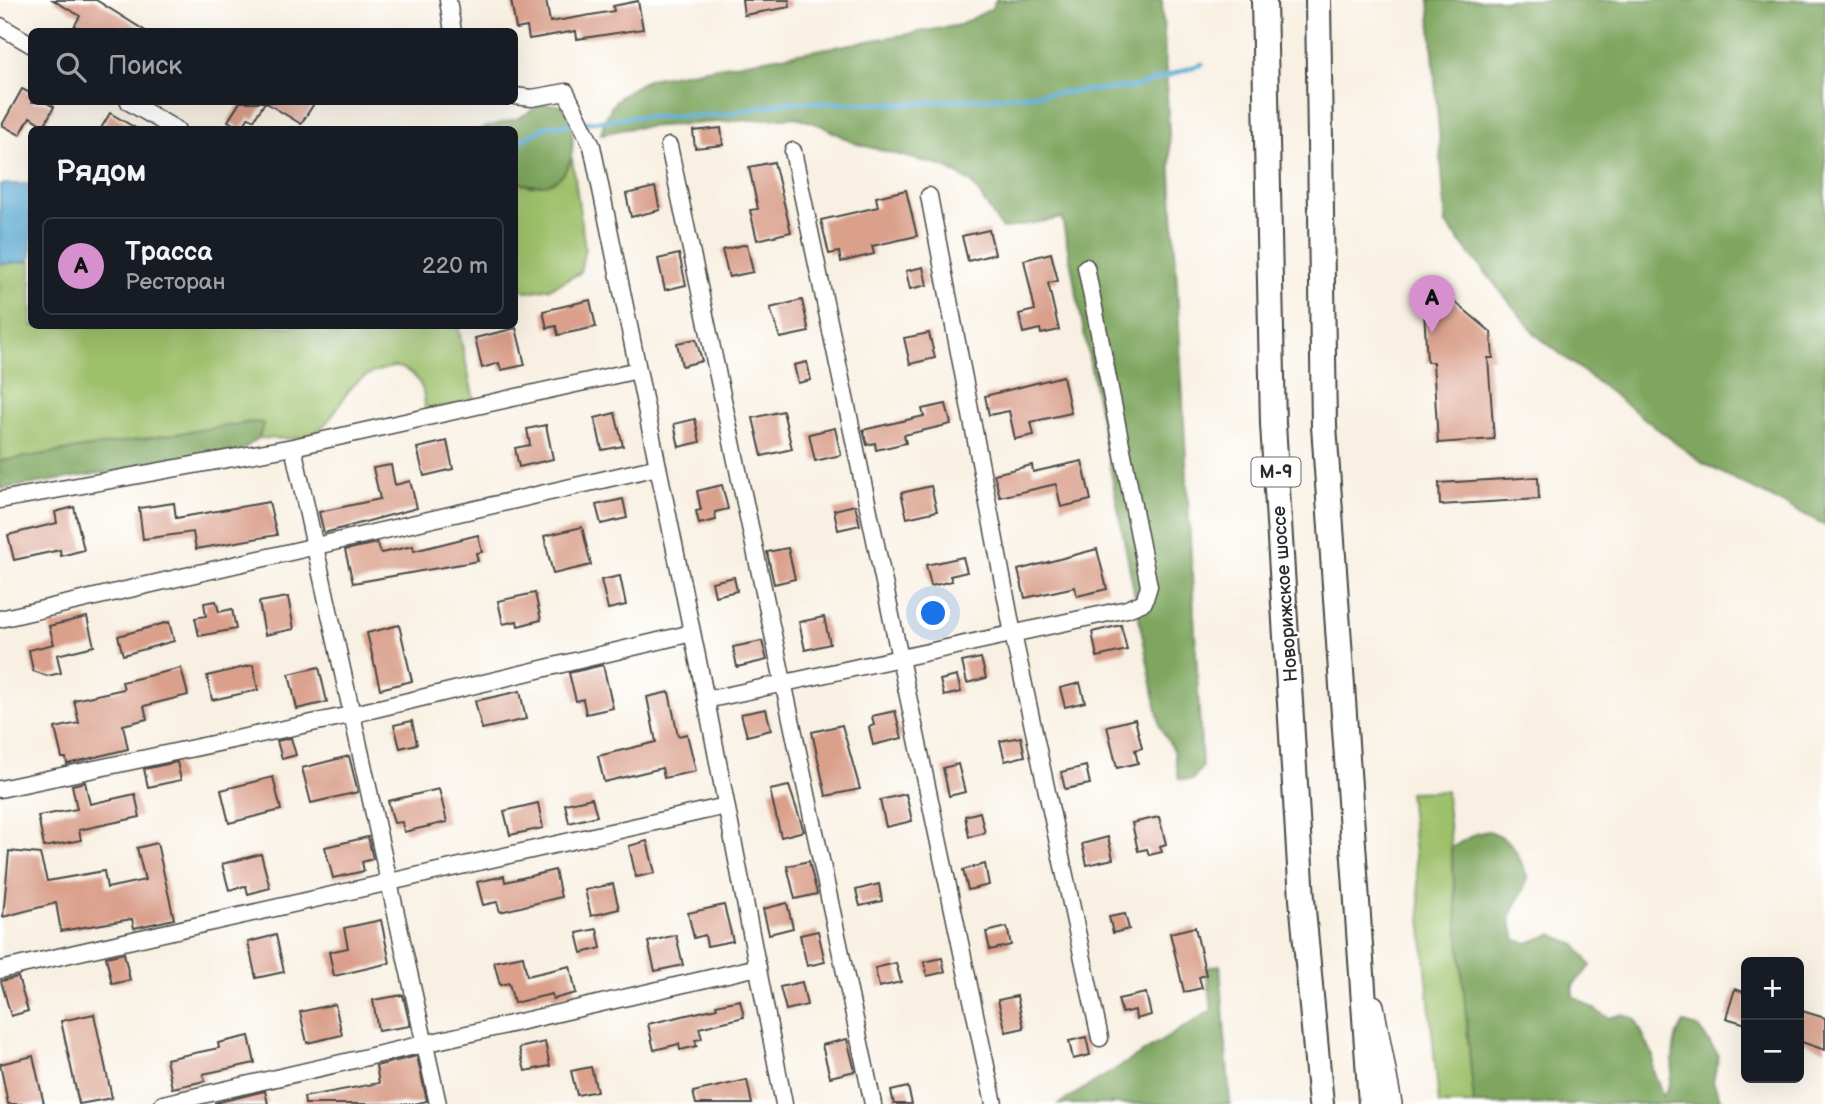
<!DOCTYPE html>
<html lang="ru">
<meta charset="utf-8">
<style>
body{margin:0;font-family:"Balsamiq Sans",sans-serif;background:#242831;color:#f1f3f6}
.controls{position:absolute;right:21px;bottom:21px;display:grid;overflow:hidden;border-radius:10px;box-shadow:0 7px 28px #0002}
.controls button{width:63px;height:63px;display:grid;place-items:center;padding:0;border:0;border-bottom:2px solid #363941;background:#171b24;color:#f1f3f6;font:35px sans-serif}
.you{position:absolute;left:934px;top:614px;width:24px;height:24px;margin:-18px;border:5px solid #fff;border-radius:50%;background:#1a73e8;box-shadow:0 0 0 10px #1a73e833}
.badge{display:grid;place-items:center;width:46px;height:46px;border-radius:50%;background:#d690ce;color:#111;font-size:23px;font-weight:700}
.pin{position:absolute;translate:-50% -58px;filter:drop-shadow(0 2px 4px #0008)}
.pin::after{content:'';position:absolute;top:37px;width:24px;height:21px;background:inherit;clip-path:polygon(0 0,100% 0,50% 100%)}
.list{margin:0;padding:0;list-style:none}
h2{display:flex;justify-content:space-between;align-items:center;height:91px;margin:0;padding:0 28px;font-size:30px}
h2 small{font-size:23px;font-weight:400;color:#9ea1a6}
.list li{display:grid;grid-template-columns:46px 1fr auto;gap:21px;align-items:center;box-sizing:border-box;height:98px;margin:0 14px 14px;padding:0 14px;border:2px solid #363941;border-radius:10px}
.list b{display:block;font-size:26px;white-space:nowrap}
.list p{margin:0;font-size:23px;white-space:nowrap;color:#9ea1a6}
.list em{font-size:23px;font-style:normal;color:#9ea1a6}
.icon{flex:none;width:38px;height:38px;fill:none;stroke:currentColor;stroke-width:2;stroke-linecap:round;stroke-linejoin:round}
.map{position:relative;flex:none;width:1825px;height:1104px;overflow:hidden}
.search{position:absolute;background:#171b24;box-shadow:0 7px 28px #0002;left:28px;top:28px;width:490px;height:77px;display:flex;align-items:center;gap:18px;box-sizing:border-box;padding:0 24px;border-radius:10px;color:#9ea1a6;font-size:26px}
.panel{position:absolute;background:#171b24;box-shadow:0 7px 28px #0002;left:28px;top:126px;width:490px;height:203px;border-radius:10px}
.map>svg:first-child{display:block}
.green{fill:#9dc06a;stroke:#64764a;stroke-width:2}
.forest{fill:#7ea65e;stroke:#546844;stroke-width:2}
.water{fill:#59aad4;stroke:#426a80;stroke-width:2}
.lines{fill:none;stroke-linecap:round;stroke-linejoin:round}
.stream{stroke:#59aad4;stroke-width:5}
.building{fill:#daa08c}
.minor-casing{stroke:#4a4946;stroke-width:19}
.major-casing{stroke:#4a4946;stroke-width:24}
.highway-casing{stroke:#4a4946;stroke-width:28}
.minor{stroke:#fff;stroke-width:16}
.major{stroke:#fff;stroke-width:21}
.highway{stroke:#fff;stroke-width:24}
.labels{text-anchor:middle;stroke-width:5;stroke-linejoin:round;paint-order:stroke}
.shield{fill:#fff;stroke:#6b6b6b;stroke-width:2}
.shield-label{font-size:18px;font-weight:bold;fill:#2b2b2b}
.street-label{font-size:19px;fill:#2b2b2b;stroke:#fff}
</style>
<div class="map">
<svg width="1825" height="1104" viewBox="0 0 1825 1104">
<rect width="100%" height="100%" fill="#fff"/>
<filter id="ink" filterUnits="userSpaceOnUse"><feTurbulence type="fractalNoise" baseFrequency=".0143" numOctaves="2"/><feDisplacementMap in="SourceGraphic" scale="14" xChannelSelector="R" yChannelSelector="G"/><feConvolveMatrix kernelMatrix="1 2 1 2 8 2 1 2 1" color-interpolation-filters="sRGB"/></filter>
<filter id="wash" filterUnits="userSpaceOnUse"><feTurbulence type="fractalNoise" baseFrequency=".00686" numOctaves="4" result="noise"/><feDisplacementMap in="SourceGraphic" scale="28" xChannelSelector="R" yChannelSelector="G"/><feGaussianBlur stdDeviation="1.57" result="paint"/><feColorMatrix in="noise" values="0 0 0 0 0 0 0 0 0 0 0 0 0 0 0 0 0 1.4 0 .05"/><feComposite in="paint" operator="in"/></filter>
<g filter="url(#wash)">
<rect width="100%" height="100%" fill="#f8f0e2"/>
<g class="green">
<path d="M572,158L585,248L580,273L551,288L527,292L515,284V181L532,187L569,166Z"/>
<path d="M31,261L32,326H458L474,400L425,412C425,396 423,379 407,371C397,365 392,367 381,370C338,382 344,416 312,434C299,441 274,438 259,438L263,423L252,422L0,461V264Z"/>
<path d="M1446,791L1474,1104H1439L1409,792Z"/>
</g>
<g class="forest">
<path d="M996,0H1162L1202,767L1192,780L1179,779L1174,751L1160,726L1062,218L1002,229L972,183L945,167L854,143L820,125L795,117L631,128L601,134C609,100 620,95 649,79L960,25L991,9Z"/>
<path d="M1429,0H1825V525L1702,463L1536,335L1446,224Z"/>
<path d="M542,104L559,105L567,110C582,153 568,200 515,181L514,130H477L519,118Z"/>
<path d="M252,422L263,423L259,438L240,451L0,489V461Z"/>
<path d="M1488,831C1513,837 1519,856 1528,879L1510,918L1515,940L1527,943L1552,934L1576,945L1591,966L1573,985V996L1609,1018L1623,1014L1635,1019L1653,1055V1070L1663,1096C1680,1072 1666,1043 1684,1023L1698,1027L1719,1056L1713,1081L1722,1104H1474L1451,848L1475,834Z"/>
<path d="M1220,965L1230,1104H1059L1212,1010L1206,968Z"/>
</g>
<path class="water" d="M0,184H31V261L0,264Z"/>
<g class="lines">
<path class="stream" d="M514,145L545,127L635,117L722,115L786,102L904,104L1135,87L1202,64"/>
</g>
<g id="blocks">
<g class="building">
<path d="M53,0H96L147,32H71L80,16Z"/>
<path d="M511,0H546L550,22L614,11L613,6L638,1L643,29L577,39L576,31L529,39L527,27L516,29Z"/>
<path d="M742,0H789L790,7L744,15Z"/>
<path d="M22,89L32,94V102H45L54,107L44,126L30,117L20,135L2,125Z"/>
<path d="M240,102H315L301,124L265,102L254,120L249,117L241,129L228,121Z"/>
<path d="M110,113L139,130H100Z"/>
<path d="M721,128L723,145L695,148L693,131Z"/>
<path d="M774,162L791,232L757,240L750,210L758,209L749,167Z"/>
<path d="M655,187L660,210L631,217L626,194Z"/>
<path d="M906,190L917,236L872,246L874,254L841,262L839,252L829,254L821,220L878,207L876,197Z"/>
<path d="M989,230L995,254L968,261L962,236Z"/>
<path d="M747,244L753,272L729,277L722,250Z"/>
<path d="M1051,253L1058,281L1048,283L1059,330L1041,334L1040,329L1023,333L1019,314L1035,310L1024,260Z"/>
<path d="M679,254L686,285L665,290L658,259Z"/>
<path d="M923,267L927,285L910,289L906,271Z"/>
<path d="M1443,292L1491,332L1493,358H1488L1494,439L1438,443L1433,362H1427L1423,293Z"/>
<path d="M590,300L596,327L558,335L556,326L547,328L543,311Z"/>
<path d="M802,300L809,332L780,338L770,308Z"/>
<path d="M516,328L525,365L501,370L499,363L482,368L475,338Z"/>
<path d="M929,333L935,358L910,364L904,338Z"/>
<path d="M696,339L702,361L682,366L677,343Z"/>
<path d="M807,362L811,380L798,383L794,365Z"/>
<path d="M1063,376L1071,413L1031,422L1034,435L1015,439L1009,411L989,415L985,396Z"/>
<path d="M946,404L951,424L904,435L906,443L876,450L875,443L867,445L863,430L924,416L922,409Z"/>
<path d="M783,411L792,449L762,456L753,418Z"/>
<path d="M615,413L623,446L602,450L595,418Z"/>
<path d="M695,419L700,442L679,447L674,424Z"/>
<path d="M546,425L553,459L519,467L515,448L530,445L527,429Z"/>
<path d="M835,428L841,455L815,461L809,434Z"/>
<path d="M447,441L453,469L424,476L417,448Z"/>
<path d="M1082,461L1091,500L1061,507L1056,484L1000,497L994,474L1032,465L1033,472Z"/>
<path d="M391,465L395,485L410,481L417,508L324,533L319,512L380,499L373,468Z"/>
<path d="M1538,477L1539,499L1440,505L1439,483Z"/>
<path d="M722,485L728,509L715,512L716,520L699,524L696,511L701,510L697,491Z"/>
<path d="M931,486L937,511L907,518L901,493Z"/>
<path d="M623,499L627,518L601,524L596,505Z"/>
<path d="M269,502L277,535L196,549L193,532L143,539L139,508L174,503L176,518Z"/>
<path d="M855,505L860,525L838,530L834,510Z"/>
<path d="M74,507L84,550L61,556L60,550L14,560L8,535L57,523L55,512Z"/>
<path d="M582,527L591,565L553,574L544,536Z"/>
<path d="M478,535L482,552L476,553L478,561L353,583L345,550L377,543L381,553L413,546L414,551Z"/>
<path d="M788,548L795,579L774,584L767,552Z"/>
<path d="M1097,549L1107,589L1077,596L1075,587L1025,598L1018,570Z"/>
<path d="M963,557L967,572L950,576L952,581L931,586L926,565Z"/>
<path d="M620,576L626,605L608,609L601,580Z"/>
<path d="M734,577L737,591L715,596L712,582Z"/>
<path d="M535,593L541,620L518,626L517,621L503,624L498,601Z"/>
<path d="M288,597L294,629L265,635L259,602Z"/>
<path d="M216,601L219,612L232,609L236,629L199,636L195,618L206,616L204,603Z"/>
<path d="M87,617L94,646L57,655L61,673L47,676L33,671L29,650L54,644L49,626Z"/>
<path d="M824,617L830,644L805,650L799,622Z"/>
<path d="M169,622L174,641L123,655L118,636Z"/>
<path d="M399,625L412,681L380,689L367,633Z"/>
<path d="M1121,625L1127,650L1097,657L1092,632Z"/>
<path d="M762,641L767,660L737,667L733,647Z"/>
<path d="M981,658L986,678L967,683L962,662Z"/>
<path d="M253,665L258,690L212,700L207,676Z"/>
<path d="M603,665L613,708L586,714L583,699L576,701L569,673Z"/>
<path d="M319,667L327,702L297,709L289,674Z"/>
<path d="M181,668L188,695L144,706L147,719L123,725L128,749L67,764L66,758H62L55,728L79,723L74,700L124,689L122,682Z"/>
<path d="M957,676L961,692L944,696L940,680Z"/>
<path d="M1080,683L1085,702L1065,707L1060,688Z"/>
<path d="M520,691L526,719L482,729L475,701Z"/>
<path d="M669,692L678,736L687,734L696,771L664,778L662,768L604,782L598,756L656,742L647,697Z"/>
<path d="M766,709L771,730L747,736L741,714Z"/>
<path d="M895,711L902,738L873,745L869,727L874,725L872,716Z"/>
<path d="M1135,719L1142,748L1135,750L1138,763L1117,768L1107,726Z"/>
<path d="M412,721L417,744L400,748L394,725Z"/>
<path d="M842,725L860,789L826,796L812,732Z"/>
<path d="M1021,737L1025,756L1005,761L1000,741Z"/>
<path d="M291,738L296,755L282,759L277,741Z"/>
<path d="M349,756L358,792L311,803L302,768Z"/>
<path d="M177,762L181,780L148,787L144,769Z"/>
<path d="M958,764L965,792L949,796L943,768Z"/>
<path d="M1086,766L1090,784L1065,789L1061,772Z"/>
<path d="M273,777L281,810L229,823L221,790Z"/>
<path d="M85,782L90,804L135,794L140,817L79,830L81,840L44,847L38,816L77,809L72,785Z"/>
<path d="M789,786L804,831L781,837L770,790Z"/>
<path d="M439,789L447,822L404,832L402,822L394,823L388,801Z"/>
<path d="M906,794L912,821L886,827L880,800Z"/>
<path d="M592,798L597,816L569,823L565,804Z"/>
<path d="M538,803L543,828L510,835L504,811Z"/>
<path d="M980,812L985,833L969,837L965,816Z"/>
<path d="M1159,817L1166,844L1160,846L1162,852L1149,855L1147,849L1138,851L1132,823Z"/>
<path d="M368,837L373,859L362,862L364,871L333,878L325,847Z"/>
<path d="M1108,837L1113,859L1087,865L1082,844Z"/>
<path d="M647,841L655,873L636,877L629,846Z"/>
<path d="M157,843L174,919L134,928L132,919L61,931L56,903L3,917L9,851L40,854L47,881L104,871L107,888L145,880L137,848Z"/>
<path d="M261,854L270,888L248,894L246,886L229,890L222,864Z"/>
<path d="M809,861L817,894L795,899L787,866Z"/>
<path d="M985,864L989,885L968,890L963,870Z"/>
<path d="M555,870L561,897L500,912L497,902L483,905L477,882L504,876L505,882Z"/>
<path d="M613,884L619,909L591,916L585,890Z"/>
<path d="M879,884L882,901L860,906L856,890Z"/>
<path d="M787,903L793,928L769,934L763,909Z"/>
<path d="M724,905L733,941L707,946L705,935L694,938L688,913Z"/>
<path d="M1125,914L1129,929L1113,933L1109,917Z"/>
<path d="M381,920L390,963L334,976L329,952L348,948L344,928Z"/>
<path d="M1007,927L1011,945L990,950L986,932Z"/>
<path d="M1195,927L1206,975L1199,977L1202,988L1184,992L1170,933Z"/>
<path d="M597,929L601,948L582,953L577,933Z"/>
<path d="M818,931L825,962L807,966L800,935Z"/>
<path d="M276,935L284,972L256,978L248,942Z"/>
<path d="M676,935L683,965L655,971L648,942Z"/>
<path d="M124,953L130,980L112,984L106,957Z"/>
<path d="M523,956L527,976L570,966L576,993L553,999L552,994L514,1003L509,983L500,985L494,962Z"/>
<path d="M942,958L945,972L927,976L924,962Z"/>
<path d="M896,963L901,982L879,987L875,968Z"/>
<path d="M18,977L28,1011L11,1016L1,981Z"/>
<path d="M802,982L807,1005L786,1010L780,987Z"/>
<path d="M1735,989L1746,993V1024L1726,1018Z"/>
<path d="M1146,993L1151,1015L1136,1019L1135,1010L1122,1013L1118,999Z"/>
<path d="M403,995L410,1026L378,1031L373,1000Z"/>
<path d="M1017,996L1024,1028L1006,1032L998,1000Z"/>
<path d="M740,1000L744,1017L699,1028L702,1039L695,1040L697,1046L680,1050L679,1044L654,1050L648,1024L717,1008L716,1005Z"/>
<path d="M335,1004L342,1035L307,1043L300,1012Z"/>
<path d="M1799,1010L1825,1018V1050L1799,1041Z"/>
<path d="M94,1014L112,1098L79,1104L61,1021Z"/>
<path d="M249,1036L255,1063L203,1074L205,1081L172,1088L166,1059L219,1048L218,1043Z"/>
<path d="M1086,1037L1090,1055L1073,1059L1069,1041Z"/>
<path d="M847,1039L855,1071L830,1077L822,1045Z"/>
<path d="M545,1042L550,1066L525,1071L519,1048Z"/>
<path d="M33,1056L44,1104H8L0,1064Z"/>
<path d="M417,1056L427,1101L414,1104H305L304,1097L379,1083L376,1066Z"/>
<path d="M591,1067L597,1091L577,1095L571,1071Z"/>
<path d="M747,1080L752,1104H696L693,1092Z"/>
<path d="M908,1087L912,1104H894L891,1091Z"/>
<path d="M265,1091L268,1104H215V1103Z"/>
</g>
</g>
</g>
<g filter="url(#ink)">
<use href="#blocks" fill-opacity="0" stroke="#4a4946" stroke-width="2"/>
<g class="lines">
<g class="minor-casing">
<g id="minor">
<path d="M448,0L453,32"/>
<path d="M0,26L32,45"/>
<path d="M514,96L532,98L566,92L592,146L706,700L784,1104"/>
<path d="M129,102L177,130"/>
<path d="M669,146L873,1104"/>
<path d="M793,151L994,1104"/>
<path d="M929,196L1013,634L1100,1038"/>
<path d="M293,447L438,1104"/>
<path d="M0,500L293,447L638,370"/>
<path d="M0,619L658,467"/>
<path d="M706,700L1127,609L1144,602L1149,586L1086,267"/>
<path d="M0,789L350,715L692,633"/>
<path d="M0,970L726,806"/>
<path d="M163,1104L758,967"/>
</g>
</g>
<g class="major-casing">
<path id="major" d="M1373,1006L1391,1104"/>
</g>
<g class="highway-casing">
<g id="highway">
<path d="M1264,0L1273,424L1302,899L1321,1104"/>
<path d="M1318,0L1324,426L1371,1104"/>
</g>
</g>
<use href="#minor" class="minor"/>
<use href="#major" class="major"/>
<use href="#highway" class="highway"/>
</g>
</g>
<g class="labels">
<rect class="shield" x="1251.5" y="457.5" width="49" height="29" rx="5"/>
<g class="shield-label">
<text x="1276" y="478">М-9</text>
</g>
<g class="street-label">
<text transform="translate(1284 594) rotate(-94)" y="7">Новорижское шоссе</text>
</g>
</g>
</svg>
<div class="controls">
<button>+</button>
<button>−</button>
</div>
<div class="you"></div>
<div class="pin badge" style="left:1432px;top:333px">A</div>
<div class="search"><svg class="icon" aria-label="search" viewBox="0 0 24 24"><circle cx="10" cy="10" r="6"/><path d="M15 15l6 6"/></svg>Поиск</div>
<section class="panel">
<h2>Рядом<small></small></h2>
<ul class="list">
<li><span class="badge">A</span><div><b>Трасса</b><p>Ресторан</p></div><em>220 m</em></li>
</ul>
</section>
</div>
